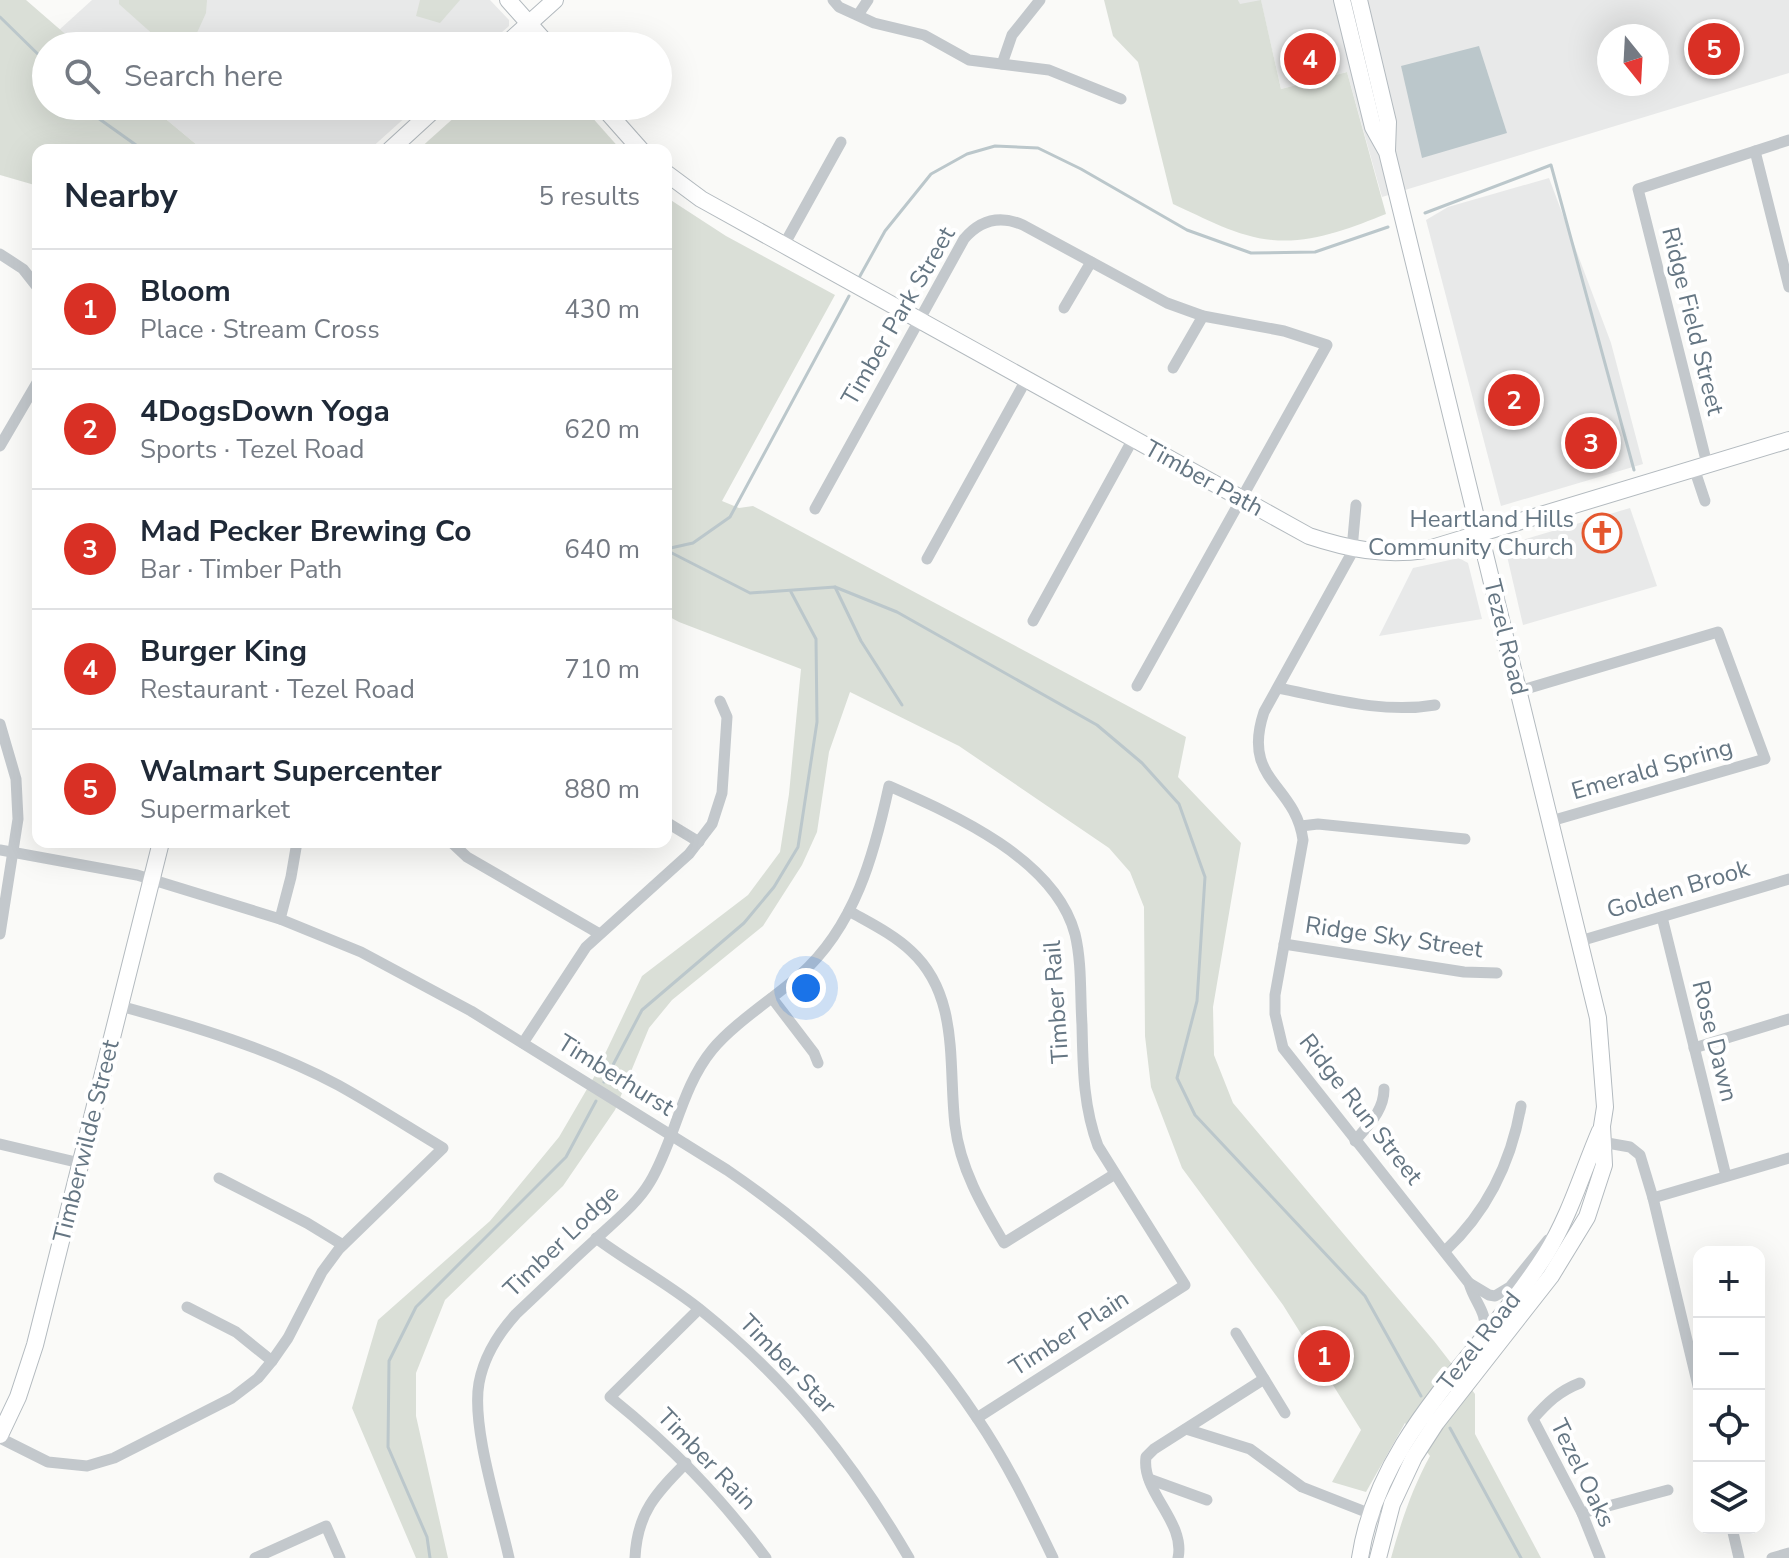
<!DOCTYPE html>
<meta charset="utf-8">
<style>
body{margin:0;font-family:"Nunito Sans",sans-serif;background:#f2f2f3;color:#1f2937}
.controls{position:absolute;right:24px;bottom:24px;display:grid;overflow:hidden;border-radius:16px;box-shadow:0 8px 32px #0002}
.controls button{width:72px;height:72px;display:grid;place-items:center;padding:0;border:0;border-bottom:2px solid #e0e1e3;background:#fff;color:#1f2937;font:40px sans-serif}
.compass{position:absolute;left:1597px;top:24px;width:72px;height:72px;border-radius:50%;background:#fff;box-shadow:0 8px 32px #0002;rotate:162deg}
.you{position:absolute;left:806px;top:988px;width:28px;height:28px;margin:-20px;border:6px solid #fff;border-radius:50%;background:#1a73e8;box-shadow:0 0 0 12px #1a73e833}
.badge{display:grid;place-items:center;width:52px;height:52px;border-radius:50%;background:#d93025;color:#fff;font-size:26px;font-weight:700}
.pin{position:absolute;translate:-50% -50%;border:4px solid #fff;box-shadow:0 2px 8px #0006}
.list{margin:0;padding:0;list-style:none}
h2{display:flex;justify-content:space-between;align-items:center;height:104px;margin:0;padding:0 32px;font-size:34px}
h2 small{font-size:26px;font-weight:400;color:#747a83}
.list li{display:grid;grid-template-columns:52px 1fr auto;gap:24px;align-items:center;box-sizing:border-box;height:120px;padding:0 32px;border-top:2px solid #e0e1e3}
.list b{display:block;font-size:30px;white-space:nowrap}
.list p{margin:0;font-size:26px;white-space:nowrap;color:#747a83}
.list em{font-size:26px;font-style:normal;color:#747a83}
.icon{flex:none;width:44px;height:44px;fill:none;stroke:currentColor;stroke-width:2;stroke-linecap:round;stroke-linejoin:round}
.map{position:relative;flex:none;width:1789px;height:1558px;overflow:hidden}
.search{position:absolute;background:#fff;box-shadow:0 8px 32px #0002;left:32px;top:32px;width:640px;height:88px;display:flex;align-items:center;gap:20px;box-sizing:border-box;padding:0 28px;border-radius:44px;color:#747a83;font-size:30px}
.panel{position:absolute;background:#fff;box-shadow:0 8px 32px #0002;left:32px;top:144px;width:640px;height:704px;border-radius:16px}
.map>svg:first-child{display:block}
.built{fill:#e8e9e9;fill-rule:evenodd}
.green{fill:#dadfd7}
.water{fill:#bbc7cb}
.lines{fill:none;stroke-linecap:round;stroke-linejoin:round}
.stream{stroke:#bbc7cb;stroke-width:3}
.secondary-casing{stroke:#b3babf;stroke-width:18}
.street{stroke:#c3c8cc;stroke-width:11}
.secondary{stroke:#fff;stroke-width:16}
.labels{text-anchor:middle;stroke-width:8;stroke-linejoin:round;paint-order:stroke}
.street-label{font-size:24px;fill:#657683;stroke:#fff}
.poi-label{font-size:24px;fill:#657683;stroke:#fff;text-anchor:end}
</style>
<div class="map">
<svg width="1789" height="1558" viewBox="0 0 1789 1558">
<rect width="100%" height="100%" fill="#fafaf8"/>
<g class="built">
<path d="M92,0H490L509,20V26L486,46H79L59,30Z"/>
<path d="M1238,0H1789V73L1382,197L1347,72L1281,89L1261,1L1239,5ZM1609,36H1657V84H1609Z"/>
<path d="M150,106H418L369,150H203Z"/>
<path d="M1549,178L1611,343L1643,464L1501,506L1426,220L1448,207Z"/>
<path d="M1630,508L1657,586L1523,625L1507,556L1516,542Z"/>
<path d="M1459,558L1468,563L1482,619L1379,636L1413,568Z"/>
</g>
<g class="green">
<path d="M0,0H26L79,46H46V106H150L203,150H38V186L0,175Z"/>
<path d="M119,0H207L206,13L191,46H166L119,4Z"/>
<path d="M420,0H460L440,23L416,16Z"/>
<path d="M1104,0H1238L1240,4L1261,0L1281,89L1347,72L1386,214C1351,228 1311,244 1272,240C1238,237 1204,218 1173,204L1138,62L1113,36Z"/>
<path d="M467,106H582L621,150H418Z"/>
<path d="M666,197L726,236L835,295L722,501L739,508L753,506L1186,737L1178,777L1241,843L1213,1007L1214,1055L1233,1103L1434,1341L1475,1394V1434L1541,1558H1391C1401,1522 1412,1489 1430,1456L1405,1423L1366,1492L1332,1482L1361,1430L1283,1305L1182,1168L1151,1087L1145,1036L1144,907L1130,872L1109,848L959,746L850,692L829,752L817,832L802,865L763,926L672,1000L649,1028L615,1110L563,1186L445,1300L416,1373V1416L448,1558H416L352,1408L378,1320L490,1221L559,1137L594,1077L642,976L748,895L780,852L789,794L801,669L679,622L666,615Z"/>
</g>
<path class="water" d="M1479,46L1507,133L1422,158L1401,66Z"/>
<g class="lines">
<g class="stream">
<path d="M0,17L46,62"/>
<path d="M87,106L98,118L143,150"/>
<path d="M1425,213L1551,165L1634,470"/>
<path d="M860,276L885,231L931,174L967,154L995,146L1038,148L1081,169L1187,230L1251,253L1315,252L1388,227"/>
<path d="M666,549L693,543L730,517L849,296"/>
<path d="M666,550L750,593L835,587L897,612L1097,725L1142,763L1179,804L1205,877L1197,1001L1177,1078L1195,1115L1365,1296L1421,1396"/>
<path d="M835,587L861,641L902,705"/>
<path d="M604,1082L642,1010L744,923L774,887L798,847L817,722L816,639L791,592"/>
<path d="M1450,1428L1521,1558"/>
<path d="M430,1558L427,1537L388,1447L389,1361L416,1307L566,1157L596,1101"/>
</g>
<g class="secondary-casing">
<g id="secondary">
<path d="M508,0L549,46"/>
<path d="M1342,0L1373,127L1387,152L1598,1018L1605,1107L1602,1126L1604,1165L1587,1217L1551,1276L1436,1423L1414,1457L1392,1504L1378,1558"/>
<path d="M1359,0L1388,122L1387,150"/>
<path d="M504,46L555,0"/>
<path d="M602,106L641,150"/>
<path d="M390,150L438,106"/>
<path d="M666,173L701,199L784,245L1309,536C1348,549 1384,556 1425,550L1789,440"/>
<path d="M0,1435L18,1397L35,1345L161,842"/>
<path d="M1360,1558C1379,1433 1482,1355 1546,1254C1570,1215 1582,1173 1600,1131"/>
</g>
</g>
<g class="street">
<path d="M833,0L839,7L874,23L924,35L969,60L1049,70L1121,99"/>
<path d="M858,15L868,0"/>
<path d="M1002,64L1012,35L1040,0"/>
<path d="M1755,151L1789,287"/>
<path d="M784,245L841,142"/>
<path d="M0,254L23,269L38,288"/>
<path d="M1064,308L1091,262"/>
<path d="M1173,368L1203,316"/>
<path d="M0,446L38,381"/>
<path d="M1707,464L1638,189L1789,140"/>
<path d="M1694,468L1705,501"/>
<path d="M815,509L964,239C980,220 1000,215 1023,225L1167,303L1203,316L1284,331L1327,345L1137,686"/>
<path d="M1352,549L1356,505"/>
<path d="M1354,549L1264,712C1241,781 1295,783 1303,840L1275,995V1014L1283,1048L1469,1283C1475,1304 1487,1310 1485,1334"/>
<path d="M927,559L1026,380"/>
<path d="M1033,621L1133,439"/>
<path d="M1278,688C1329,698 1382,714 1435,705"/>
<path d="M1519,691L1718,632L1765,759L1551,821"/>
<path d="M0,724L16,779L18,819L0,934"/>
<path d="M666,822L699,842"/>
<path d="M1301,826L1318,824L1465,839"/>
<path d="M451,842L467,857L598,933"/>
<path d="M0,850L137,875L280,919L361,952L471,1011L727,1170C824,1236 912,1320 977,1418C1007,1462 1030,1510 1053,1558"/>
<path d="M849,911C870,923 893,934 911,951C960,996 948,1065 955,1125C960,1168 982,1206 1004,1243L1115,1174"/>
<path d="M1662,917L1726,1176"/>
<path d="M280,919L291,877L297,842"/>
<path d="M1580,941L1789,879"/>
<path d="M1284,944L1464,972L1497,973"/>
<path d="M772,998L814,1053L818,1063"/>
<path d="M523,1043L586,947L689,854L712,824L722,793L727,717L720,701"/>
<path d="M1694,1048L1789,1019"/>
<path d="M1355,1141C1368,1125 1384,1111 1384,1089"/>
<path d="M1596,1141L1630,1147L1640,1155L1653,1198L1699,1390"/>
<path d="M0,1144L80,1163"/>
<path d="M219,1178L307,1223L343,1245"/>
<path d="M1653,1198L1789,1158"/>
<path d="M596,1238C631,1264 669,1284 702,1311C789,1381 853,1462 909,1558"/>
<path d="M1445,1251C1488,1211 1511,1163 1521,1106"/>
<path d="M1469,1283L1489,1295L1495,1296L1510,1287L1548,1240"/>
<path d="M187,1307L236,1332L272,1361"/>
<path d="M699,1309L610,1397C672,1447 718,1494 766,1558"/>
<path d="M1236,1333L1285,1413"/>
<path d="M1580,1383C1559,1391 1547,1403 1533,1419L1582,1513L1600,1558"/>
<path d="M1186,1429L1250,1449L1302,1487L1376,1516"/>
<path d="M0,1438L48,1462L87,1466L114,1458L232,1398L258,1378L272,1361L288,1338L322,1272L339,1249L443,1148C408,1127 374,1105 338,1085C270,1049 194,1026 120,1006"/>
<path d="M1149,1479L1207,1500"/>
<path d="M1582,1513L1668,1490"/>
<path d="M1732,1528L1739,1558"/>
<path d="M255,1558L326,1526L340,1558"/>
<path d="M509,1558C499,1512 471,1427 479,1383C484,1356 498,1334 516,1314C543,1289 569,1263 596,1239C615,1221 637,1204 650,1182C675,1140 681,1088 712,1050C733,1024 774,998 800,975C855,926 874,855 889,786C955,815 1055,859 1075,934C1082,963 1080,995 1082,1025C1083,1067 1083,1106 1098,1146L1185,1285L977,1418"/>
<path d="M635,1558C637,1513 656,1493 686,1463"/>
<path d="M1178,1558C1186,1522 1141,1492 1146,1457L1154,1449L1264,1379"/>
<path d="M1772,1558L1789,1553"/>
</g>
<use href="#secondary" class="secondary"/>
</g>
<defs>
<g id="church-ring" transform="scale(2)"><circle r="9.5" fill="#fff" stroke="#e4572e" stroke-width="1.5"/><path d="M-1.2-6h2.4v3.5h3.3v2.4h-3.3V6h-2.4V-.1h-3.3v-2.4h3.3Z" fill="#e4572e"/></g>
</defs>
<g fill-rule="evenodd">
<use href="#church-ring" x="1602" y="533"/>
</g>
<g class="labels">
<g class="street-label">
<text transform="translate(898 316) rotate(-60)" y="8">Timber Park Street</text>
<text transform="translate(1693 321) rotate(76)" y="8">Ridge Field Street</text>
<text transform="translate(1204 478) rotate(29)" y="8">Timber Path</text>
<text transform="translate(1506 637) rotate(76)" y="8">Tezel Road</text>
<text transform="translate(1652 769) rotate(-16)" y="8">Emerald Spring</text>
<text transform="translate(1678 889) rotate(-17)" y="8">Golden Brook</text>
<text transform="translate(1394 937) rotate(8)" y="8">Ridge Sky Street</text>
<text transform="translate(1056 1002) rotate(-94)" y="8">Timber Rail</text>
<text transform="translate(1715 1041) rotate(76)" y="8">Rose Dawn</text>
<text transform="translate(616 1075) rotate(32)" y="8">Timberhurst</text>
<text transform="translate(1361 1109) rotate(52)" y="8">Ridge Run Street</text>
<text transform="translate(86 1141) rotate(-76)" y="8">Timberwilde Street</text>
<text transform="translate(561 1241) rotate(-44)" y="8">Timber Lodge</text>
<text transform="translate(1069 1333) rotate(-33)" y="8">Timber Plain</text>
<text transform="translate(1479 1341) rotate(-52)" y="8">Tezel Road</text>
<text transform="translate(788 1364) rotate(46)" y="8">Timber Star</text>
<text transform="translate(707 1459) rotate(46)" y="8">Timber Rain</text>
<text transform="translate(1583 1473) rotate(64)" y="8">Tezel Oaks</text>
</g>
<g class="poi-label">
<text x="1574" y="527">Heartland Hills<tspan x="1574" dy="28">Community Church</tspan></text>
</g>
</g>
</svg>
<div class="controls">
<button>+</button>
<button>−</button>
<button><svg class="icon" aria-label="locate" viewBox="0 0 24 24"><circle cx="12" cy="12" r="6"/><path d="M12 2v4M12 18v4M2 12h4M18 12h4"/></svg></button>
<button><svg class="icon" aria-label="layers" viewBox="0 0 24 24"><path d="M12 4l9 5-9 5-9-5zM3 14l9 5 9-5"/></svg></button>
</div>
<svg class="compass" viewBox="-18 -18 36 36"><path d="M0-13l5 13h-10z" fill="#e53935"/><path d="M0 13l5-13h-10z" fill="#747a83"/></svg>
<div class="you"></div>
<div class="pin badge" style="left:1324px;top:1356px">1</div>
<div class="pin badge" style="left:1514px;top:400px">2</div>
<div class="pin badge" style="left:1591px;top:443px">3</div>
<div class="pin badge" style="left:1310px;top:59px">4</div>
<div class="pin badge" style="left:1714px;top:49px">5</div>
<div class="search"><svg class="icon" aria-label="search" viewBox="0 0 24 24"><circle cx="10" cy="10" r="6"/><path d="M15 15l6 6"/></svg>Search here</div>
<section class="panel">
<h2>Nearby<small>5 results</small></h2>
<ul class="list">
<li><span class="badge">1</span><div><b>Bloom</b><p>Place · Stream Cross</p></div><em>430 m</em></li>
<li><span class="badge">2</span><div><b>4DogsDown Yoga</b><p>Sports · Tezel Road</p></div><em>620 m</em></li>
<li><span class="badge">3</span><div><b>Mad Pecker Brewing Co</b><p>Bar · Timber Path</p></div><em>640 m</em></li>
<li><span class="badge">4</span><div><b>Burger King</b><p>Restaurant · Tezel Road</p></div><em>710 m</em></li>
<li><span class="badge">5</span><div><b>Walmart Supercenter</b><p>Supermarket</p></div><em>880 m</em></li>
</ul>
</section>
</div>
